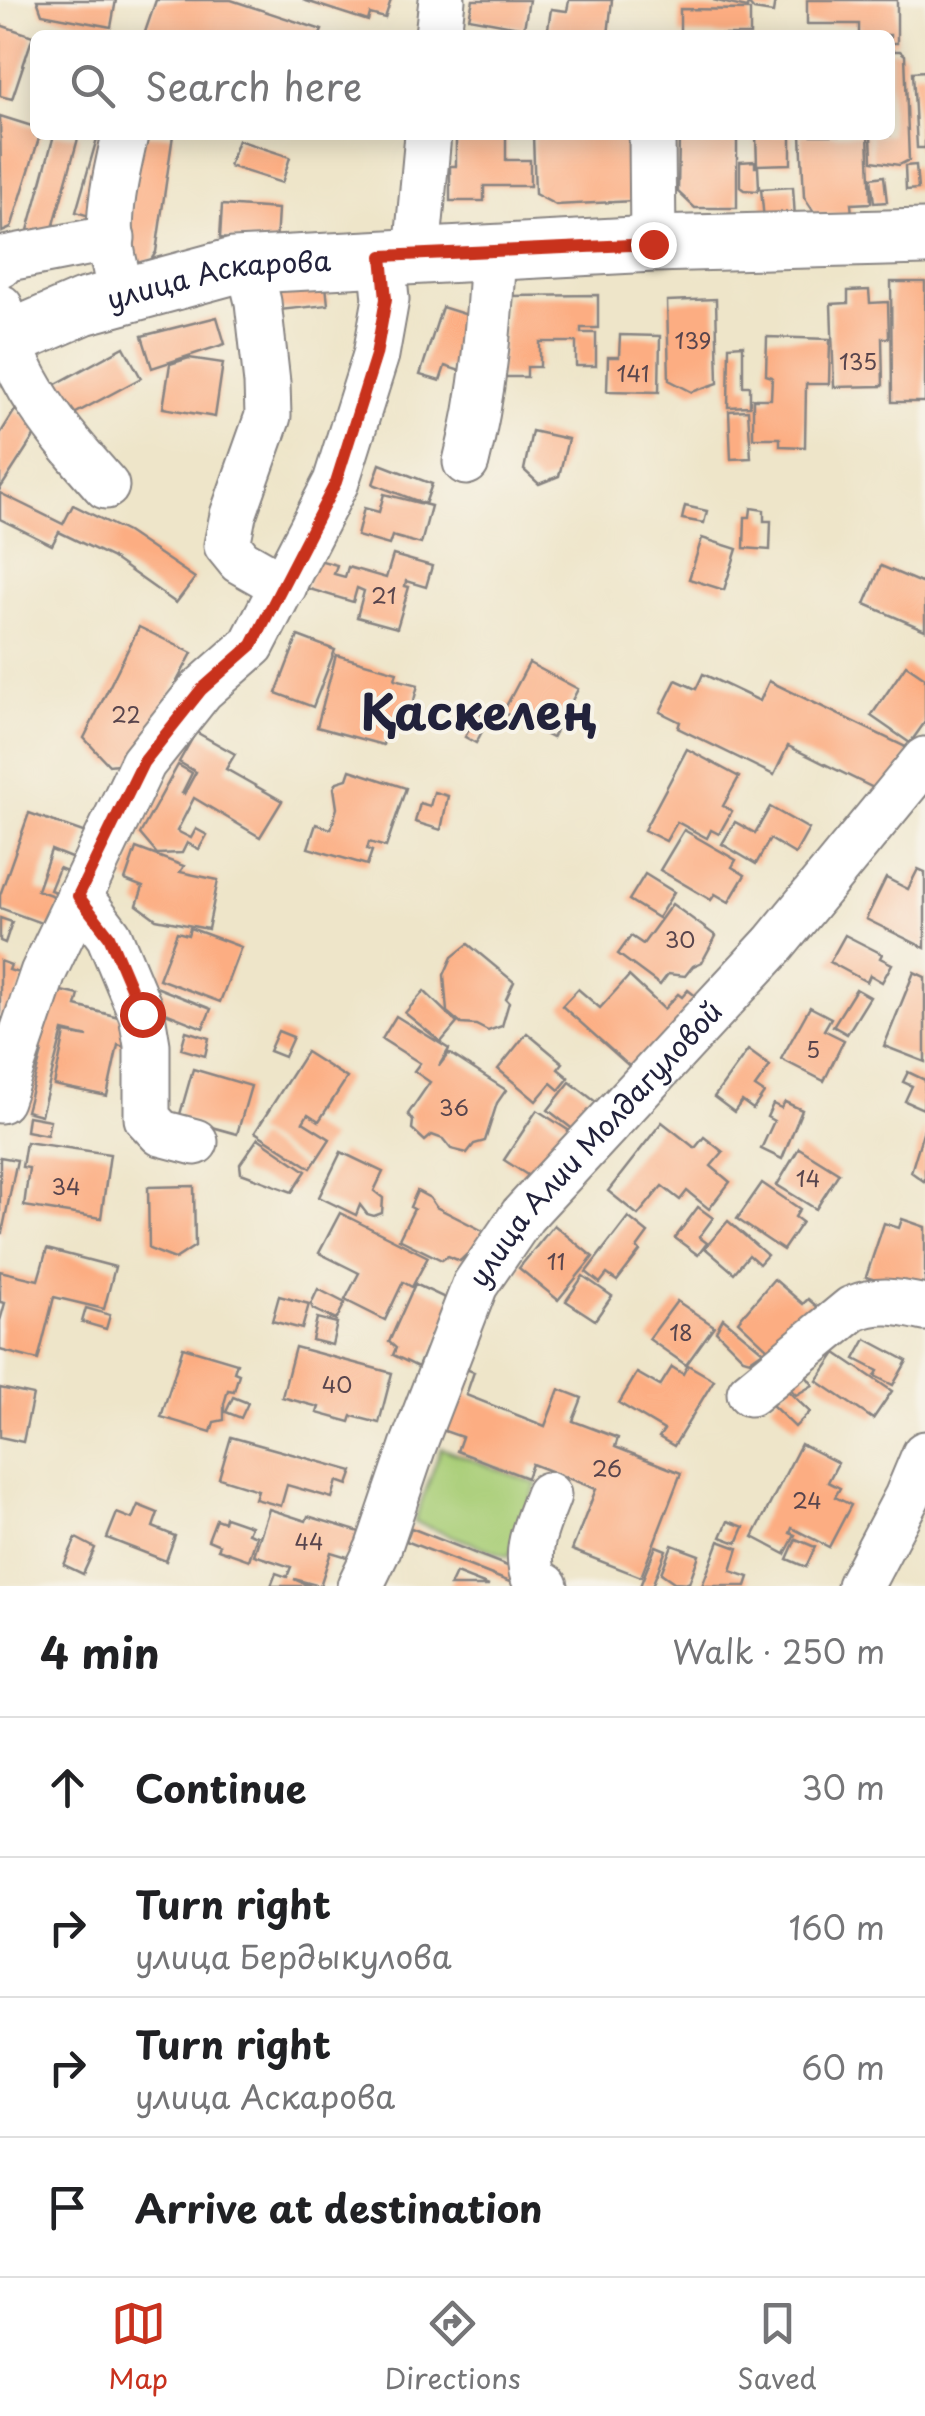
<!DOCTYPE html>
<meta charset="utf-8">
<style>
body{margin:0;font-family:"Playpen Sans",sans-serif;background:#f2f2f2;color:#202124}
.stop{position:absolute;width:30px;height:30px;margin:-22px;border:8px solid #c8321e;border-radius:50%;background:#fff}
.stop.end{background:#c8321e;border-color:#fff;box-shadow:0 2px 10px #0008}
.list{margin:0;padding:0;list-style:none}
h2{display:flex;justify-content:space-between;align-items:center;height:130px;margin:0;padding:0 40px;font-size:42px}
h2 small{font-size:32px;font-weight:400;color:#757577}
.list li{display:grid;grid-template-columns:65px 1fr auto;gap:30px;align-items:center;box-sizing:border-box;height:140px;padding:0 40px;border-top:2px solid #e0e0e0}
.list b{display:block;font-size:38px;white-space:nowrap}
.list p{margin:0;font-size:32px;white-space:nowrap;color:#757577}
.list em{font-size:32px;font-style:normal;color:#757577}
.icon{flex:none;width:55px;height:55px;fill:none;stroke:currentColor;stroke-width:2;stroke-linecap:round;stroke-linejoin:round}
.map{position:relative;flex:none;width:925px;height:1586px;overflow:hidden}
.search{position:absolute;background:#fff;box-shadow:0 5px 25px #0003;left:30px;right:30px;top:30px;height:110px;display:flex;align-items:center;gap:25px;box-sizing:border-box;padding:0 35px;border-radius:15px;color:#757577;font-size:38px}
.sheet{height:690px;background:#fff}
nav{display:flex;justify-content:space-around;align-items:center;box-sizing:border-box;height:140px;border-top:2px solid #e0e0e0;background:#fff;font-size:28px;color:#757577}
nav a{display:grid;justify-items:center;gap:5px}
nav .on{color:#c8321e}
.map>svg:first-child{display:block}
.green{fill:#a9ce77;stroke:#667859;stroke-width:2.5}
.building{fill:#fcad82}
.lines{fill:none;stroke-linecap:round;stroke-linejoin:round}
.minor-casing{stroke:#888482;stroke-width:49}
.major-casing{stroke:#888482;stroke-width:59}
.minor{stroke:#fff;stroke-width:45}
.major{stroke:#fff;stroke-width:55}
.route{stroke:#c8321e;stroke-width:12}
.labels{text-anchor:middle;stroke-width:8;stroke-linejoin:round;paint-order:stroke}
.number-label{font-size:22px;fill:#58454d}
.street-label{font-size:28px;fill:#22223b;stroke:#f7f3e8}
.town-label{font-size:48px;font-weight:bold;fill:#22223b;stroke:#f7f3e8}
</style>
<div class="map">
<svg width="925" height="1586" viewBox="0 0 925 1586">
<rect width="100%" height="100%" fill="#f7f3e8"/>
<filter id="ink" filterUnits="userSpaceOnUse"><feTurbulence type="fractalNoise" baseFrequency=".01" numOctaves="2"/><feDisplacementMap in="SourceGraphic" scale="20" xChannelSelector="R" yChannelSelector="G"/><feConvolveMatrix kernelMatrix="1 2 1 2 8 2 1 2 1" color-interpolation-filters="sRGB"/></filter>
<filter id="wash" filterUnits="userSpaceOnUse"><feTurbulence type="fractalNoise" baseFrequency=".0048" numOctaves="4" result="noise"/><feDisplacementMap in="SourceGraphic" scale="40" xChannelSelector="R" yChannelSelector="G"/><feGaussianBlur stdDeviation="2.25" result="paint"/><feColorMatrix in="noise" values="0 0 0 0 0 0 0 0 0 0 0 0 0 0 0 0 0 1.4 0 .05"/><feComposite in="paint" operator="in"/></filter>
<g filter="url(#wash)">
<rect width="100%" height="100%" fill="#eee5c9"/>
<path class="green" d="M441,1448L537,1484L509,1557L414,1522Z"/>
<g id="blocks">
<g class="building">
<path d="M37,0H116L111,27L42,14Z"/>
<path d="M156,0H231L322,30L320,35H144Z"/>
<path d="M303,0H391L385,18L370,14L368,21Z"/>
<path d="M473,0H529L524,28L469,18Z"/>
<path d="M569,0H612L608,35H547L551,9L567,11Z"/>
<path d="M713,0H775L773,13L754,10L748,3L747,8Z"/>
<path d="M807,0H897V43H890V35H859V24H807Z"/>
<path d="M680,9L750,10V35H680Z"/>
<path d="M0,25L33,36L12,99L0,96Z"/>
<path d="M890,51H900L905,55L909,160L899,165L872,161L871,135H890Z"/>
<path d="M925,71V148H917L913,72Z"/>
<path d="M0,116L35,127V135H40L11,228L2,232Z"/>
<path d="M54,135H79L50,239L27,234Z"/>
<path d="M98,135H112L89,216L76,212Z"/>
<path d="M134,135H173L156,252L151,260L129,267Z"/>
<path d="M456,135H506V160H530V186H484V201H450V166H456Z"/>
<path d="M533,135H631L634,201L556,205L535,194Z"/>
<path d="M679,135H737V208H695L678,192Z"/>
<path d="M756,135H791V164L757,165Z"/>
<path d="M801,135H868L871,203L851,204L852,214L816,215L804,197Z"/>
<path d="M238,140L290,157L282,183L229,166Z"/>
<path d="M755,161V167H758L759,188L757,191L744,190L740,187V162Z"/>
<path d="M916,165L918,189L906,190L905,166Z"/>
<path d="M884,176L887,202L874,203L871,178Z"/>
<path d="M793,187L795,218L764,220L761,189Z"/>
<path d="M222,205L278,209L276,244L220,238Z"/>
<path d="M891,282H925V402H892Z"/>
<path d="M326,285L328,305L270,311L268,292Z"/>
<path d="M869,290L870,303L888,302L889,338H882L883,386L834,387L831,304L848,303V291Z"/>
<path d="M598,295V328H581V333H596V366H576V342H540V367H527V377H499L508,296Z"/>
<path d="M716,299L718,383L692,392L669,380L667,301Z"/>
<path d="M442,307L477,318L460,371L445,366L440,381L420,375Z"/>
<path d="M217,317L225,344L152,368L142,336Z"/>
<path d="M620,335L660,336L659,392L607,391L608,357H619Z"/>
<path d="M767,337L830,339L829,384H806L805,447L780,446V438H753V399H771L772,377L766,375Z"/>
<path d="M743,345V386H750V406L728,407L729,346Z"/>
<path d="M124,347L141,378L61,421L45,390Z"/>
<path d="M189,358L223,363L215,417L163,408L170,364Z"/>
<path d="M15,410L40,427L0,489V434Z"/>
<path d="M748,410L751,458L731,459L729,411Z"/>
<path d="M532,431L568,439L559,476L539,484L524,470Z"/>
<path d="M380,464L432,484L425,504L373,484Z"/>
<path d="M0,493L63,524L73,505L127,532L195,578L176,603L111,557L59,532L52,545L0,519Z"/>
<path d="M384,494L431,506L421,544L392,536L389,545L357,536L364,508L379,512Z"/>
<path d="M685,506L707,511L704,523L682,519Z"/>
<path d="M751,508L764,510V521H771L770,550L744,548L745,517H750Z"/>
<path d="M702,538L737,549L724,590L689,579Z"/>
<path d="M393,555L432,566L426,587L406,581L405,586L409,587L397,628L357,617L364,591L357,588L353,602L306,588L315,559L337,565L334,574L345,577L348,567L386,578Z"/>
<path d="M881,566L921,583L925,580V630L865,604Z"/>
<path d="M139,627L192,653L134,762L109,765L84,738Z"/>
<path d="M298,636L335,650L313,707L276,693Z"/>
<path d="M336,655L397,672L395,679L418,685L407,727L389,722L383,745L317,727Z"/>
<path d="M529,663L578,689L552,738L503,712Z"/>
<path d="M906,665L925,678V722L910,743L871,716Z"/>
<path d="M703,674L760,701L769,681L910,749L888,795L788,746L774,775L678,728L680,722L660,712L676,680L696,689Z"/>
<path d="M479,712L489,718L476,743L465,737Z"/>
<path d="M196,732L235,754L226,769L282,801L260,837L194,798L177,831L191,838L196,829L207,835L199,849L187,843L182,853L157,854L140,834L178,765L192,773L182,793L184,794L196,772L179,762Z"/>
<path d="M687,749L739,777L723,806L732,811L719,834L711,830L707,838L677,822L666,841L644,830Z"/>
<path d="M350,770L406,788L386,847L369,842L367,849L372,851L367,865L308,848L316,824L331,829L337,808L334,788L337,782L347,779Z"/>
<path d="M434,792L448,796L441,830L415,822L420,803L430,806Z"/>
<path d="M770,807L809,829L795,854L770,839L756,864L722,844L735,822L755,833Z"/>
<path d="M29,813L86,833L76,860L51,850L37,890L62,899L52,927L0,908V895Z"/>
<path d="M684,830L736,860L732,867L745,875L729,902L715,894L711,900L660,870Z"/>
<path d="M136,848L184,866L180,872L218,880L208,929L156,919L137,905L143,887L125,880Z"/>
<path d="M59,868L72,873L63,895L50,890Z"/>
<path d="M918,869L925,872V948L866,919L886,878L908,889Z"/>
<path d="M645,874L674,892L658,918L629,900Z"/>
<path d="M672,904L716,936L702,962L693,966L685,976L668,974L660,985L618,954L631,936L643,944Z"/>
<path d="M0,918L12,922L5,943L0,941Z"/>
<path d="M190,928L241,947L220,1002L159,979L177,932L188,935Z"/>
<path d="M845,935L882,954L880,958L892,964L882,982L870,975L867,982L830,962Z"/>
<path d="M468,944L514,982L506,999L509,1002L502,1026L488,1031L476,1025L461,1024L447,1012L444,975L452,957Z"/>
<path d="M0,961L11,965L9,970L25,975L10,1021L0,1018Z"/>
<path d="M914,972L925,977V1062L884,1046Z"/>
<path d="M629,976L664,1009L678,994L682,997L688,990L698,998L637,1073L562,1006L578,989L600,1008Z"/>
<path d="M156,987L211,1009L203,1028L148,1006Z"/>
<path d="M52,989L79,995L76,1006L134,1021L127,1048L118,1045L107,1096L54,1085L65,1033L88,1037L63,1031L41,1115L26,1111L42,1052L36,1051Z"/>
<path d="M856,989L870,997L847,1034L833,1026Z"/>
<path d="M424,991L457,1023L441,1042L405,1013Z"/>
<path d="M810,1007L831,1018L824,1030L844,1040L824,1081L781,1059Z"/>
<path d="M396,1016L449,1049L439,1066L449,1053L506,1090L497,1103L485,1141L474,1144L467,1153L451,1149L443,1139L432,1135L425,1141L412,1129L413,1121L408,1114L430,1082L414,1071L420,1063L382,1039Z"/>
<path d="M186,1031L209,1038L205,1056L181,1049Z"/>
<path d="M278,1031L293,1037L284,1057L269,1051Z"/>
<path d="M527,1033L563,1063L558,1069L569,1078L559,1090L551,1083L536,1101L498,1069Z"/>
<path d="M748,1050L770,1066L755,1087L764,1093L753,1109L742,1101L734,1112L714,1097Z"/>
<path d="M306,1052L347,1078L319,1121L308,1114L303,1122L330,1139L311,1168L255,1132Z"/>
<path d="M193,1069L251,1086L237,1134L179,1118Z"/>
<path d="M908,1072L925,1080L923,1109L905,1101L912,1086L903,1082Z"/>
<path d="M570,1082L601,1106L579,1134L548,1110Z"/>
<path d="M785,1102L802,1110L782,1159L761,1149L774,1121L767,1117L773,1104L781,1108Z"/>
<path d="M537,1110L571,1132L546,1187L504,1160Z"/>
<path d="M28,1116L50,1120L47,1135L26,1131Z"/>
<path d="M662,1122L695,1148L704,1137L723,1152L711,1166L730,1182L709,1209L687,1191L680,1200L662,1186L638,1215L608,1191Z"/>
<path d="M924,1129H925V1182L911,1172Z"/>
<path d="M258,1138L306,1171L292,1192L241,1173L240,1164Z"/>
<path d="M26,1142L110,1154L101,1218L24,1206L29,1168L22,1167Z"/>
<path d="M799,1148L839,1173L816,1209L777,1185Z"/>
<path d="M341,1152L383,1172L374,1191L383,1198L382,1213L374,1216L367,1214L360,1205L356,1215L319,1197Z"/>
<path d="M0,1157L17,1160L2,1233H0Z"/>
<path d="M762,1183L800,1209L795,1217L802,1222L783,1250L737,1219Z"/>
<path d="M194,1186L195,1246L175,1259L149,1249L148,1187Z"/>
<path d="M417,1191L430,1198L436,1207L487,1233L474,1259L466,1255L460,1261L448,1256L442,1260L399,1239L414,1209L410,1207Z"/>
<path d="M698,1207L713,1218L699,1237L707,1243L698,1255L675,1238Z"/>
<path d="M340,1213L428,1257L412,1287L403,1282L385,1320L345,1300L359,1273L319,1253Z"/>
<path d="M628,1217L648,1233L637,1248L640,1251L617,1281L607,1274L600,1283L586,1272Z"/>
<path d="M902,1219L925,1227V1306L904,1289L866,1277L884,1223L899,1228Z"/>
<path d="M728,1221L767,1255L759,1264L749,1255L734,1273L705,1248Z"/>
<path d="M554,1225L593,1257L558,1300L519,1268Z"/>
<path d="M47,1249L115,1267L104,1309L54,1297L38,1360L0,1350V1321L5,1303L0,1302V1271L38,1280Z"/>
<path d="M583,1276L612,1296L595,1320L566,1301Z"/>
<path d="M774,1279L803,1304L808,1299L827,1315L785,1365L738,1321Z"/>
<path d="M415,1284L456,1303L432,1353L425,1350L418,1367L393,1355L396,1348L389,1342Z"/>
<path d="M318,1289L345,1303L336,1320L313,1309L311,1304Z"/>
<path d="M279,1296L309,1304L302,1329L272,1321Z"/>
<path d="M677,1301L714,1326L686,1365L649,1339Z"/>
<path d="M86,1308L110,1315L106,1329L82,1322Z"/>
<path d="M317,1318L337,1323L332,1345L312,1340Z"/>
<path d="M723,1318L763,1351L750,1360L743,1358L716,1331Z"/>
<path d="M866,1339L907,1361L893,1385L875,1376L878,1371L855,1359Z"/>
<path d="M183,1347L237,1363L234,1372L239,1374L234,1391L228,1390L224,1404V1420L214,1422L211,1432L161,1417Z"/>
<path d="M295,1347L392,1373L379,1423L352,1416L350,1422L317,1413L319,1407L282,1397Z"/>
<path d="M836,1353L892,1391L873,1419L817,1381Z"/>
<path d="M688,1365L714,1380L674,1446L659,1437L664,1430L619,1403L637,1373L660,1386L672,1367L683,1374Z"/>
<path d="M460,1367L474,1372L466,1395L545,1426L559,1389L582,1398L573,1421L618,1438L615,1447L681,1473L641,1577L572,1550L596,1489L532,1464L527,1478L457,1451L462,1437L436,1428Z"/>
<path d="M802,1371L813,1385L796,1395L786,1384Z"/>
<path d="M0,1388L33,1395L23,1442L0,1437Z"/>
<path d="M786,1389L810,1412L795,1427L771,1404Z"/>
<path d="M233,1397L248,1403L241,1418L226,1412Z"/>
<path d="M231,1437L353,1471L348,1485L337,1481L332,1498L287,1485L281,1506L255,1499L258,1490L219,1478Z"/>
<path d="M801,1444L838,1463L828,1482L840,1488L835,1497L851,1505L829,1547L792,1528L790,1533L795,1535L785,1554L753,1537Z"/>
<path d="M138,1505L158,1513L153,1527L175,1536L166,1561L107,1538L117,1513L132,1519Z"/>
<path d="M269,1509L306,1521L308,1516L363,1533L354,1559L331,1552L320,1586L294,1579L310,1586H271L276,1573L287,1577L291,1567L254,1555Z"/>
<path d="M225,1517L251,1526L248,1533L257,1536L249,1560L218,1549L220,1545L208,1540L216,1519L224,1522Z"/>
<path d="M728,1521L744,1527L737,1543L721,1537Z"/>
<path d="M411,1528L520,1571L515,1584L406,1541Z"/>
<path d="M76,1538L95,1548L83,1574L64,1565Z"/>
<path d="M796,1539L815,1547L806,1567L787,1559Z"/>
<path d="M719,1541L738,1548L731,1571L749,1577L746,1586H702Z"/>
<path d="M672,1545L699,1555L689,1583L674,1582L661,1573Z"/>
<path d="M656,1546L666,1550L652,1586H640Z"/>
<path d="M456,1573L489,1586H450Z"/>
</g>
</g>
</g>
<g filter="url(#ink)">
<use href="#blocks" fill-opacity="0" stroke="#888482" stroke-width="2.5"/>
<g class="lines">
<g class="minor-casing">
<g id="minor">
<path d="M438,35L442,0"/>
<path d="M125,135C113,190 99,241 125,295"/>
<path d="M652,135L653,244"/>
<path d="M417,254L428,135"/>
<path d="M0,265L4,259L112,238"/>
<path d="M249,265L258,302L267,383L268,416L233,515L227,545L240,561L284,586"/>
<path d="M0,307C11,378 60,434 106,486"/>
<path d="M466,462C484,392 489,323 493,251"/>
<path d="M79,896L109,936L142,1015L147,1045V1118L161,1133L195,1142"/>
<path d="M0,1100L43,973L143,763L201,690L252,645L336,482L376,355L386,299L382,256"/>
<path d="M750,1393L852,1309C878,1298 898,1302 925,1308"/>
<path id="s1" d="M360,1586L378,1549L413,1446L475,1285L523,1215L774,944L925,760"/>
<path d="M545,1586L536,1583C522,1552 537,1525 548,1495"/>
<path d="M860,1586L907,1497L925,1454"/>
</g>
</g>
<g class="major-casing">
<g id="major">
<path id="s2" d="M0,343L83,307L234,266L653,244L925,237"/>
</g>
</g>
<use href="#minor" class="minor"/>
<use href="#major" class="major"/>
</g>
</g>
<g class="lines" filter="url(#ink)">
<path class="route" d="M142,1014L109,936L78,896L143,763L201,690L252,645L336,482L376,355L386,299L382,256L653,244"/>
</g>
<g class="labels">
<g class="number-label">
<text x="693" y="349">139</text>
<text x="858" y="370">135</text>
<text x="633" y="382">141</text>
<text x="384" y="604">21</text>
<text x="126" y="723">22</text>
<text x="680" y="948">30</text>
<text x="813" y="1058">5</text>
<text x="454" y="1116">36</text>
<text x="808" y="1187">14</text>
<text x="66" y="1195">34</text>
<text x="556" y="1270">11</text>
<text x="681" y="1341">18</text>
<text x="337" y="1393">40</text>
<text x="607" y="1477">26</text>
<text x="807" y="1509">24</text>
<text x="309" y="1550">44</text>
</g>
<g class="street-label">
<text dy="10" stroke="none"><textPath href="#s2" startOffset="230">улица Аскарова</textPath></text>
<text dy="10" stroke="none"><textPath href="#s1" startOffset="508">улица Алии Молдагуловой</textPath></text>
</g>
<g class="town-label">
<text x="478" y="730">Қаскелең</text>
</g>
</g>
</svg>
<div class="stop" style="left:142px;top:1014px"></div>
<div class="stop end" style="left:653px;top:244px"></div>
<div class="search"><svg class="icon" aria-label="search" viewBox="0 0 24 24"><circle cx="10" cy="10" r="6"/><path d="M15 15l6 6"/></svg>Search here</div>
</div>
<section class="sheet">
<h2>4 min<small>Walk · 250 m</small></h2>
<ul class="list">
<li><svg class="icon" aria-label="ahead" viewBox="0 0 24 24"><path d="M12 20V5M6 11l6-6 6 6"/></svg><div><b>Continue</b></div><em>30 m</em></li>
<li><svg class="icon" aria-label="right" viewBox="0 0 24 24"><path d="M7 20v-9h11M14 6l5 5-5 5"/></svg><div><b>Turn right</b><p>улица Бердыкулова</p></div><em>160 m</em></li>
<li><svg class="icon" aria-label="right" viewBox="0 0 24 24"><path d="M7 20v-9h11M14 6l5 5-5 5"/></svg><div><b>Turn right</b><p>улица Аскарова</p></div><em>60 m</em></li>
<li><svg class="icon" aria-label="arrive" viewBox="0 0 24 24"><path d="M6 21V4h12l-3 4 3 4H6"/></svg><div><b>Arrive at destination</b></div></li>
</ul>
</section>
<nav>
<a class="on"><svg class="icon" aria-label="map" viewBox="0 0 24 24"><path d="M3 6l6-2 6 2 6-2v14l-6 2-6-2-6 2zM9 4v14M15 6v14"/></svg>Map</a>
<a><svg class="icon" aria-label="directions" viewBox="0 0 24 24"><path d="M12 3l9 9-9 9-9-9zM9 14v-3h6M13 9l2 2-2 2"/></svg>Directions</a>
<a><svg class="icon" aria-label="saved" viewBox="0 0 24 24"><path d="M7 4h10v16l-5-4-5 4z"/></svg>Saved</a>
</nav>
